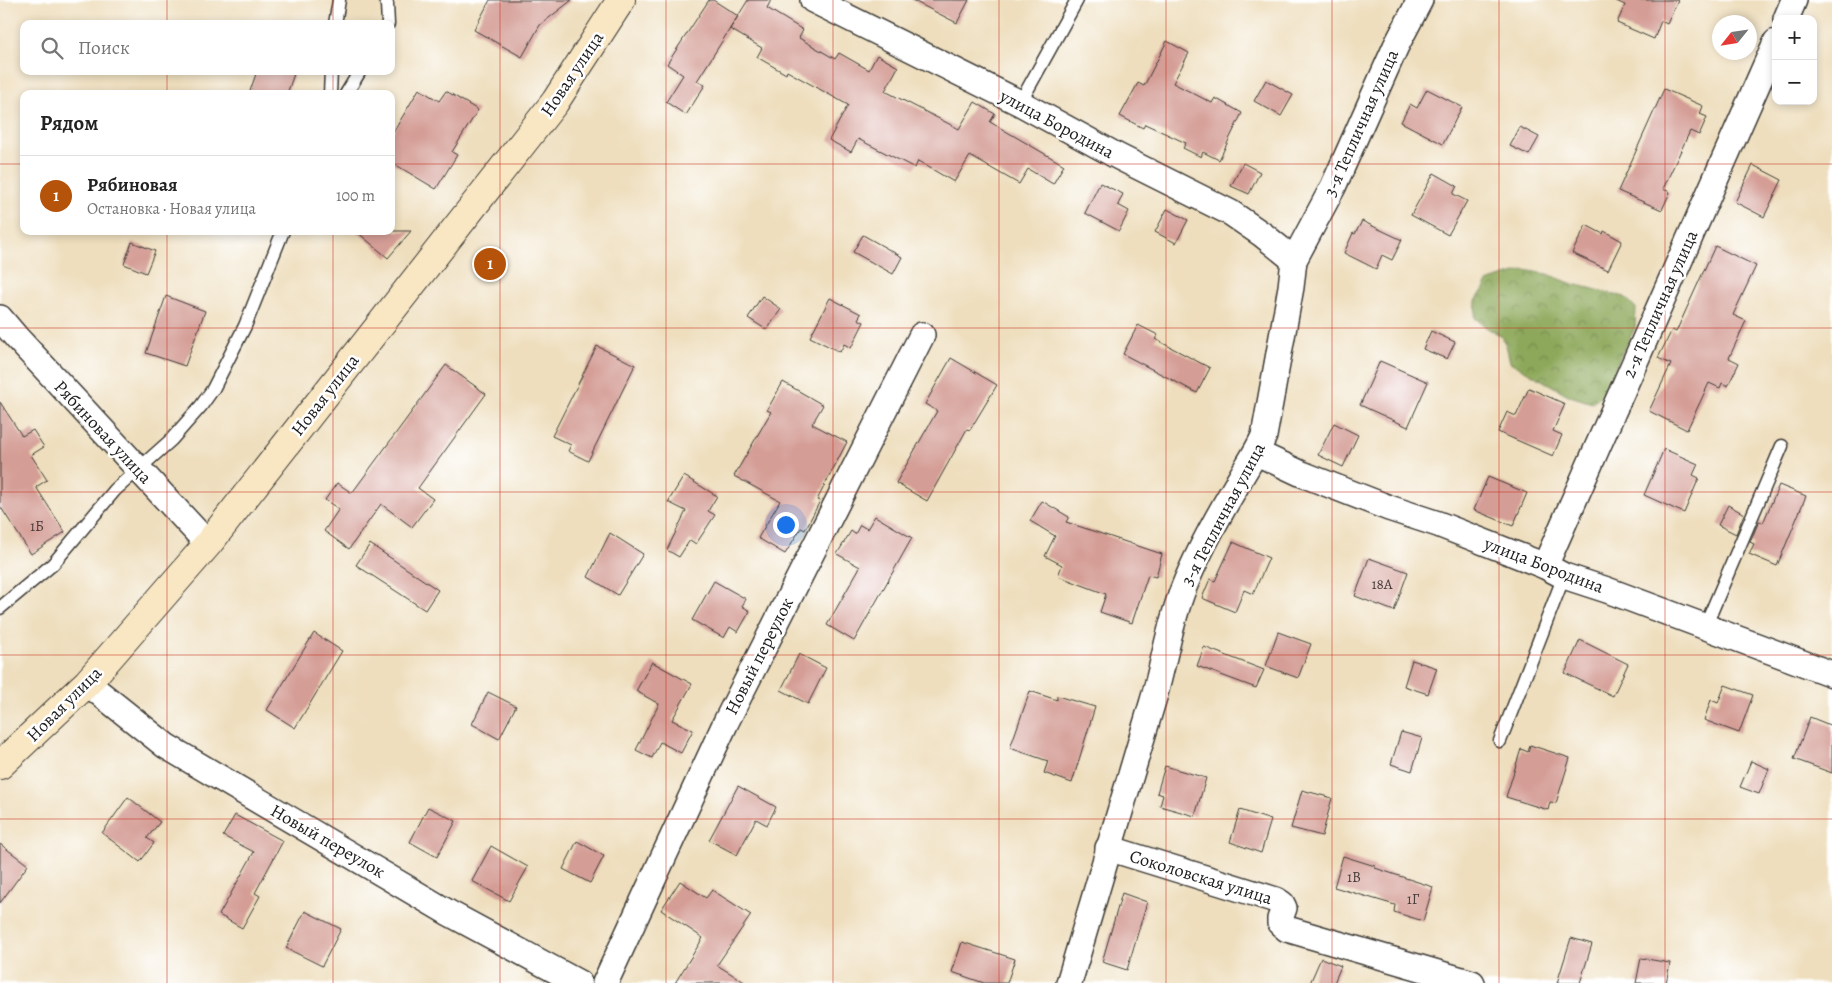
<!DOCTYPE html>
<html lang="ru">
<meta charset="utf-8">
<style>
body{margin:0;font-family:Alegreya,serif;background:#f6f6f6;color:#222}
.controls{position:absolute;right:15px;top:15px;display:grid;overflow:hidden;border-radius:10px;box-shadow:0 2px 8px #0003}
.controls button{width:45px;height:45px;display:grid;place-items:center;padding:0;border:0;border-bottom:1px solid #e0e0e0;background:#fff;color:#222;font:25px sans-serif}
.compass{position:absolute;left:1712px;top:15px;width:45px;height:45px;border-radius:50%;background:#fff;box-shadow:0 2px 8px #0003;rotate:240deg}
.you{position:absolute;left:785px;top:524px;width:18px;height:18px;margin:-12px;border:4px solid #fff;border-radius:50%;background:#1a73e8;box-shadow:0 0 0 8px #1a73e833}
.badge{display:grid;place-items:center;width:32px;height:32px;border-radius:50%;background:#b45309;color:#fff;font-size:16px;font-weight:700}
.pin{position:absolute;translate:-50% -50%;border:2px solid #fff;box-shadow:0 1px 5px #0006}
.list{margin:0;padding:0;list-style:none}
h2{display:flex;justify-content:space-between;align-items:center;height:65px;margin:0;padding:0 20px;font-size:21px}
h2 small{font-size:16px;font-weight:400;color:#767676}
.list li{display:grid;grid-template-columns:32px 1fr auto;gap:15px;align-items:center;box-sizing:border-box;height:80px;padding:0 20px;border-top:1px solid #e0e0e0}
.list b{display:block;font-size:19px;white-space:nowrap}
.list p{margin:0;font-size:16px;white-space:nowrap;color:#767676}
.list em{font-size:16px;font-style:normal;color:#767676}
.icon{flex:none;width:28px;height:28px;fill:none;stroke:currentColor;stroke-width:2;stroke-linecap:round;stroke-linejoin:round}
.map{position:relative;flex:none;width:1832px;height:983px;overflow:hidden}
.search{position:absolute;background:#fff;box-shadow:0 2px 8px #0003;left:20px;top:20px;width:375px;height:55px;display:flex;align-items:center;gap:12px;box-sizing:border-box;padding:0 18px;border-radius:10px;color:#767676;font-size:19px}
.panel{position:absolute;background:#fff;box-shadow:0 2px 8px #0003;left:20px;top:90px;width:375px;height:145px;border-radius:10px}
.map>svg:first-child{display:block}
.forest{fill:url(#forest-crowns);stroke:#54623b}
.building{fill:#d49d95}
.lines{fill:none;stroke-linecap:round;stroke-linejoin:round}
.lane-casing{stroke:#3c3934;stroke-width:15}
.street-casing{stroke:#3c3934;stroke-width:28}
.secondary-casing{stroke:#3c3934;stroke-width:30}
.lane{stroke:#fff;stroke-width:12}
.street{stroke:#fff;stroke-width:25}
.secondary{stroke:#f9e7c3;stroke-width:28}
.grid{fill:none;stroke:#c8321e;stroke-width:1;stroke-opacity:0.55}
.labels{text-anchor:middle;stroke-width:5;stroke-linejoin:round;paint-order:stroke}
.number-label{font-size:15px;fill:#4a3c3a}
.street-label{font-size:18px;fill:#1c1c1c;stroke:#fff}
</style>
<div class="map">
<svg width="1832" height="983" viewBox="0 0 1832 983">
<defs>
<pattern id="forest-crowns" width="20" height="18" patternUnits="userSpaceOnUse" patternTransform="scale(1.25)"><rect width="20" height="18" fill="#8da85a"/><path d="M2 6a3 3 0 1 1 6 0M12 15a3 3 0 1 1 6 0" fill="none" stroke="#72884a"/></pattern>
</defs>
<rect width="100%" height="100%" fill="#fff"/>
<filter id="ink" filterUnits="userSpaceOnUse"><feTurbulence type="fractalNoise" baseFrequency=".02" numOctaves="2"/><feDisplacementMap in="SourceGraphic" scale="10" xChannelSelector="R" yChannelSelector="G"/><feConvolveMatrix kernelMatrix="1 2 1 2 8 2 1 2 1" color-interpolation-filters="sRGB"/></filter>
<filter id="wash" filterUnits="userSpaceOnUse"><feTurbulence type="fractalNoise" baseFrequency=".0096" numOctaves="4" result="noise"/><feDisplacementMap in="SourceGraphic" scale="20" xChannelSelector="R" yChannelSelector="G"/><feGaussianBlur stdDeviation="1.12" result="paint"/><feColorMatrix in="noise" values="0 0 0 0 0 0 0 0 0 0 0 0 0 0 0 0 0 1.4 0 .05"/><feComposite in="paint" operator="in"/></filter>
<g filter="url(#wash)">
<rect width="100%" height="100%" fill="#eedebd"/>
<path class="forest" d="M1525,270L1548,274L1570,283L1625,297L1636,308L1635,328L1620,357L1606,392L1592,403L1570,396L1510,362L1506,345L1500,335L1487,328L1475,318L1476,301L1489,281Z"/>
<g id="blocks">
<g class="building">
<path d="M490,0H572L540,25L522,57L474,30Z"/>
<path d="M709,0H713L738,16L697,81L705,85L686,115L666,102L683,75L667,64Z"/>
<path d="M748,0H771L767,8L803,30L799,38L835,59L839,53L869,70L877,55L898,67L885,91L959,129L975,102L995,114L990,122L1064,165L1053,184L1028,169L1019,184L970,156L954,182L918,161L915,168L858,139L851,152L829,140L848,105L787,71L786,74L757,57L762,48L730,29Z"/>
<path d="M912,0H969L957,23Z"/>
<path d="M1614,0H1678L1667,24L1661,21L1654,39L1617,23L1625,5Z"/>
<path d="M1167,41L1189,53L1173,83L1212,103L1215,98L1242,113L1219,160L1203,152L1201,157L1183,148L1186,143L1145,124L1143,128L1120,116L1138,83L1144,86Z"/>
<path d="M257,71H295L287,94H249Z"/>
<path d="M1266,80L1293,95L1281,116L1254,101Z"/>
<path d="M419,89L439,101L446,91L478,110L452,152L457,155L436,189L391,162V136Z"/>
<path d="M1427,89L1462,107L1443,144L1401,122L1410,104L1417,108Z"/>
<path d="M1664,89L1703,106L1700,114L1707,117L1699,135L1690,131L1663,189L1670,192L1662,210L1618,191Z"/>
<path d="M1520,127L1539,137L1529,155L1510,146Z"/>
<path d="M1243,163L1260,172L1249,194L1231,186Z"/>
<path d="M1753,165L1782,180L1764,217L1735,202Z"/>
<path d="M1434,173L1457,186L1453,194L1467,201L1448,235L1411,215Z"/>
<path d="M1100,183L1123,194L1118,205L1129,211L1119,231L1085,213Z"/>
<path d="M1167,209L1188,220L1176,243L1155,232Z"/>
<path d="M1362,221L1402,240L1392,260L1382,255L1376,269L1344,253L1353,233L1355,234Z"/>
<path d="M1586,225L1603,234L1604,231L1622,241L1608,270L1572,253Z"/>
<path d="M356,231H411L388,258Z"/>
<path d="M863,235L902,257L893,274L853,252Z"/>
<path d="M132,242L155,251L146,273L124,264Z"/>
<path d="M1715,246L1756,266L1733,315L1746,321L1729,358L1739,363L1728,386L1722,383L1720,388L1709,383L1687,430L1649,411L1671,364L1658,358L1672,330L1676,332Z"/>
<path d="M166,296L205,311L185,366L146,353Z"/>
<path d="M762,296L781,309L767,330L748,318Z"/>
<path d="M830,298L861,314L858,319L864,322L851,348L844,344L840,352L810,337Z"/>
<path d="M1138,325L1158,335L1155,339L1210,368L1197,393L1123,354Z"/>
<path d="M1431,331L1455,342L1447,359L1423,349Z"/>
<path d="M597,346L635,365L588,461L568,451L571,445L552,436Z"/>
<path d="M951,358L997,385L970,430L967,429L927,501L896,483L937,411L925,404Z"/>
<path d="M1380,361L1428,382L1408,427L1360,405Z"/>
<path d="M446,365L486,394L418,488L433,499L412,527L381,504L349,549L324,531L339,509L325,500L337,483L352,493Z"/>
<path d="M783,382L823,405L812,424L847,442L817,500L820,501L805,530L801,528L785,554L758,538L780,501L734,476L771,412L767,410Z"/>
<path d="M1529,388L1565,404L1553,431L1562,435L1553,456L1498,432L1507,412L1516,416Z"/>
<path d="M0,402L22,436L33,430L44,447L31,455L47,480L36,487L65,532L31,554L0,506Z"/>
<path d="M1334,423L1358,435L1343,467L1318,455Z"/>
<path d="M1664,449L1698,464L1693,475L1699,478L1684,513L1644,495Z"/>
<path d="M684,476L717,496L708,511L715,515L696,544L690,540L679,557L667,550L686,511L668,502Z"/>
<path d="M1488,477L1527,493L1513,526L1474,510Z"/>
<path d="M1779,485L1806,496L1777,566L1749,554L1754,544L1750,542L1759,521L1763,523Z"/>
<path d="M1042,501L1069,517L1066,522L1162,554L1156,577L1148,575L1132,623L1100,612L1106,594L1058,576L1062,565L1045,556L1055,536L1030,521Z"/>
<path d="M1728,505L1744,514L1736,534L1718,525Z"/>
<path d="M875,516L912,538L854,641L827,625L860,567L837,554L851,531L855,534L860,525L867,529Z"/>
<path d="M610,533L643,554L618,595L588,577Z"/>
<path d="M1233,542L1269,558L1253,594L1244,590L1235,612L1202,598L1210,579L1215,581Z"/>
<path d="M370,544L438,590L425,610L356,565Z"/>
<path d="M1369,558L1408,572L1394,611L1355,596Z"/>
<path d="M714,581L746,599L742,606L750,611L738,632L730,627L724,638L692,620Z"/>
<path d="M1278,632L1311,644L1298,678L1266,666Z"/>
<path d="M314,633L342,651L295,728L267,710Z"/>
<path d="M1580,640L1628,664L1613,696L1565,673Z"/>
<path d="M1204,647L1264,670L1256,688L1197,666Z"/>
<path d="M799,654L826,668L808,704L781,690Z"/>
<path d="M1412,660L1437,668L1428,694L1404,686Z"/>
<path d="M652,662L692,684L672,720L693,730L681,753L660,742L652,758L636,750L659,704L636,691Z"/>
<path d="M1725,685L1753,695L1739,733L1704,720L1711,700L1718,703Z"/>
<path d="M1030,691L1057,700V696L1095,707L1072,783L1044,773L1048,761L1010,748Z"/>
<path d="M488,692L516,706L499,739L472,724Z"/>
<path d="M1810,717L1832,726V773L1794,759Z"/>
<path d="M1401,732L1422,738L1412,771L1391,764Z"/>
<path d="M1530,745L1570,758L1556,803L1550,802L1548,810L1506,797L1521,749L1528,752Z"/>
<path d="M1751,761L1769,769L1759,794L1740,787Z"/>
<path d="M1165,766L1206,778L1195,816L1160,806L1163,795L1157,793Z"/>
<path d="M738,786L776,807L767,825L756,819L737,855L709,840Z"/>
<path d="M1302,790L1332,798L1322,836L1291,828Z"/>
<path d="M128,797L160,822L147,838L154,843L140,862L102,833Z"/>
<path d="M428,807L456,821L437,857L410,842Z"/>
<path d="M1240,810L1271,820L1261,853L1230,842Z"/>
<path d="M235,815L283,841L255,893L260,896L242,928L219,915L254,852L223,836Z"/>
<path d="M577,841L604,856L590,883L563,869Z"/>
<path d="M0,844L28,865L0,903Z"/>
<path d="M491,846L528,867L509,901L472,881Z"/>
<path d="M1343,856L1375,866V868L1433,887L1423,921L1394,912L1395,905L1334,887Z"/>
<path d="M680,881L706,898L712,890L751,915L717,965L746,983H675L703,938L661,910Z"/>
<path d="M1122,893L1147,902L1127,970L1102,962Z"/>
<path d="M305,911L341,929L322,966L286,948Z"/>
<path d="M1571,938L1592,944L1580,983H1557Z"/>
<path d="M962,942L1015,959L1007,983H984L952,972Z"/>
<path d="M1321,958L1341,966L1334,983H1310Z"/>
<path d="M1641,958L1670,963L1666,983H1636Z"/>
</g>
</g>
</g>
<g filter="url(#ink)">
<use href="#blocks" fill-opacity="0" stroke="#3c3934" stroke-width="1"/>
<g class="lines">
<g class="lane-casing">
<g id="lane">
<path d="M385,0L387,4L388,24"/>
<path d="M335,24L339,0"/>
<path d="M330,94L331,71"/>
<path d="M346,94L360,71"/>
<path d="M1020,103L1077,0"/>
<path d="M0,608L53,564L115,490L171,440L201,406L213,389L245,326L283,231"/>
<path d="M1705,627L1782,446"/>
<path d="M1500,741L1564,576"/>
</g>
</g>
<g class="street-casing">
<g id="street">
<path d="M813,0L1020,103L1117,156L1231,213L1263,235L1294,260"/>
<path d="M1786,19L1794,0"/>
<path d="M0,318L17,338L208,544"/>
<path d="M1257,453L1302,474L1389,508L1438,524L1545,566L1564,576L1607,590L1832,674"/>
<path d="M1545,566L1776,42"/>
<path d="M87,683L166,746L449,913L579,983"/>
<path d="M1108,848L1276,900L1282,904L1284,908L1280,919V923L1287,929L1472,983"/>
<path d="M605,983L726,722L922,335"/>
<path d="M1069,983C1096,890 1124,797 1152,704C1164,665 1169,624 1184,587C1198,552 1217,518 1236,486C1245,469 1256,454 1264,436L1291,287L1294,260L1333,187L1396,46L1420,0"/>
</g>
</g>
<g class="secondary-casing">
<path id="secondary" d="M0,765L87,683L208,544L555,102L621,0"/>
</g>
<use href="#lane" class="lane"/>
<use href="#street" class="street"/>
<use href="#secondary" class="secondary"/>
</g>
</g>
<path class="grid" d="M167,0V24M333,0V24M500,0V983M666,0V983M833,0V983M999,0V983M1166,0V983M1332,0V983M1499,0V983M1665,0V983M167,71V94M333,71V94M0,164H24M391,164H1832M167,231V983M333,231V983M0,328H1832M0,492H1832M0,655H1832M0,819H1832"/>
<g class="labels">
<g class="number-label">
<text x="37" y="531">1Б</text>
<text x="1382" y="589">18А</text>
<text x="1354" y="882">1В</text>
<text x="1413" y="904">1Г</text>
</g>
<g class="street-label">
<text transform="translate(572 74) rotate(-56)" y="6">Новая улица</text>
<text transform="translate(1361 123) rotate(-66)" y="6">3-я Тепличная улица</text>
<text transform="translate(1057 124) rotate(28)" y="6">улица Бородина</text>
<text transform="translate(1660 304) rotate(-66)" y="6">2-я Тепличная улица</text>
<text transform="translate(325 395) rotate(-52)" y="6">Новая улица</text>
<text transform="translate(103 432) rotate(47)" y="6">Рябиновая улица</text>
<text transform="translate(1223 514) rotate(-62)" y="6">3-я Тепличная улица</text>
<text transform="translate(1544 565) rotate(21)" y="6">улица Бородина</text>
<text transform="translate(759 656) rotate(-63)" y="6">Новый переулок</text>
<text transform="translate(64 704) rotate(-45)" y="6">Новая улица</text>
<text transform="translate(328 841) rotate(30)" y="6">Новый переулок</text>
<text transform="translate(1201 877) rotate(17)" y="6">Соколовская улица</text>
</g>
</g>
</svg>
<div class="controls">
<button>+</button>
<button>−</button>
</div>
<svg class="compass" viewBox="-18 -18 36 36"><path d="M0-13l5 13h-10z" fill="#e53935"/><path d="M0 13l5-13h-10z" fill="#767676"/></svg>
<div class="you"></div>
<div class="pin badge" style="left:490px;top:264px">1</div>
<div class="search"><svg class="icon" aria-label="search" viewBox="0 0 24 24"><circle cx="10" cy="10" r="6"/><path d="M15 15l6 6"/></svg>Поиск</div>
<section class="panel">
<h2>Рядом<small></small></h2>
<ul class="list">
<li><span class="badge">1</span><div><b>Рябиновая</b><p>Остановка · Новая улица</p></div><em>100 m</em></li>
</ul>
</section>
</div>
